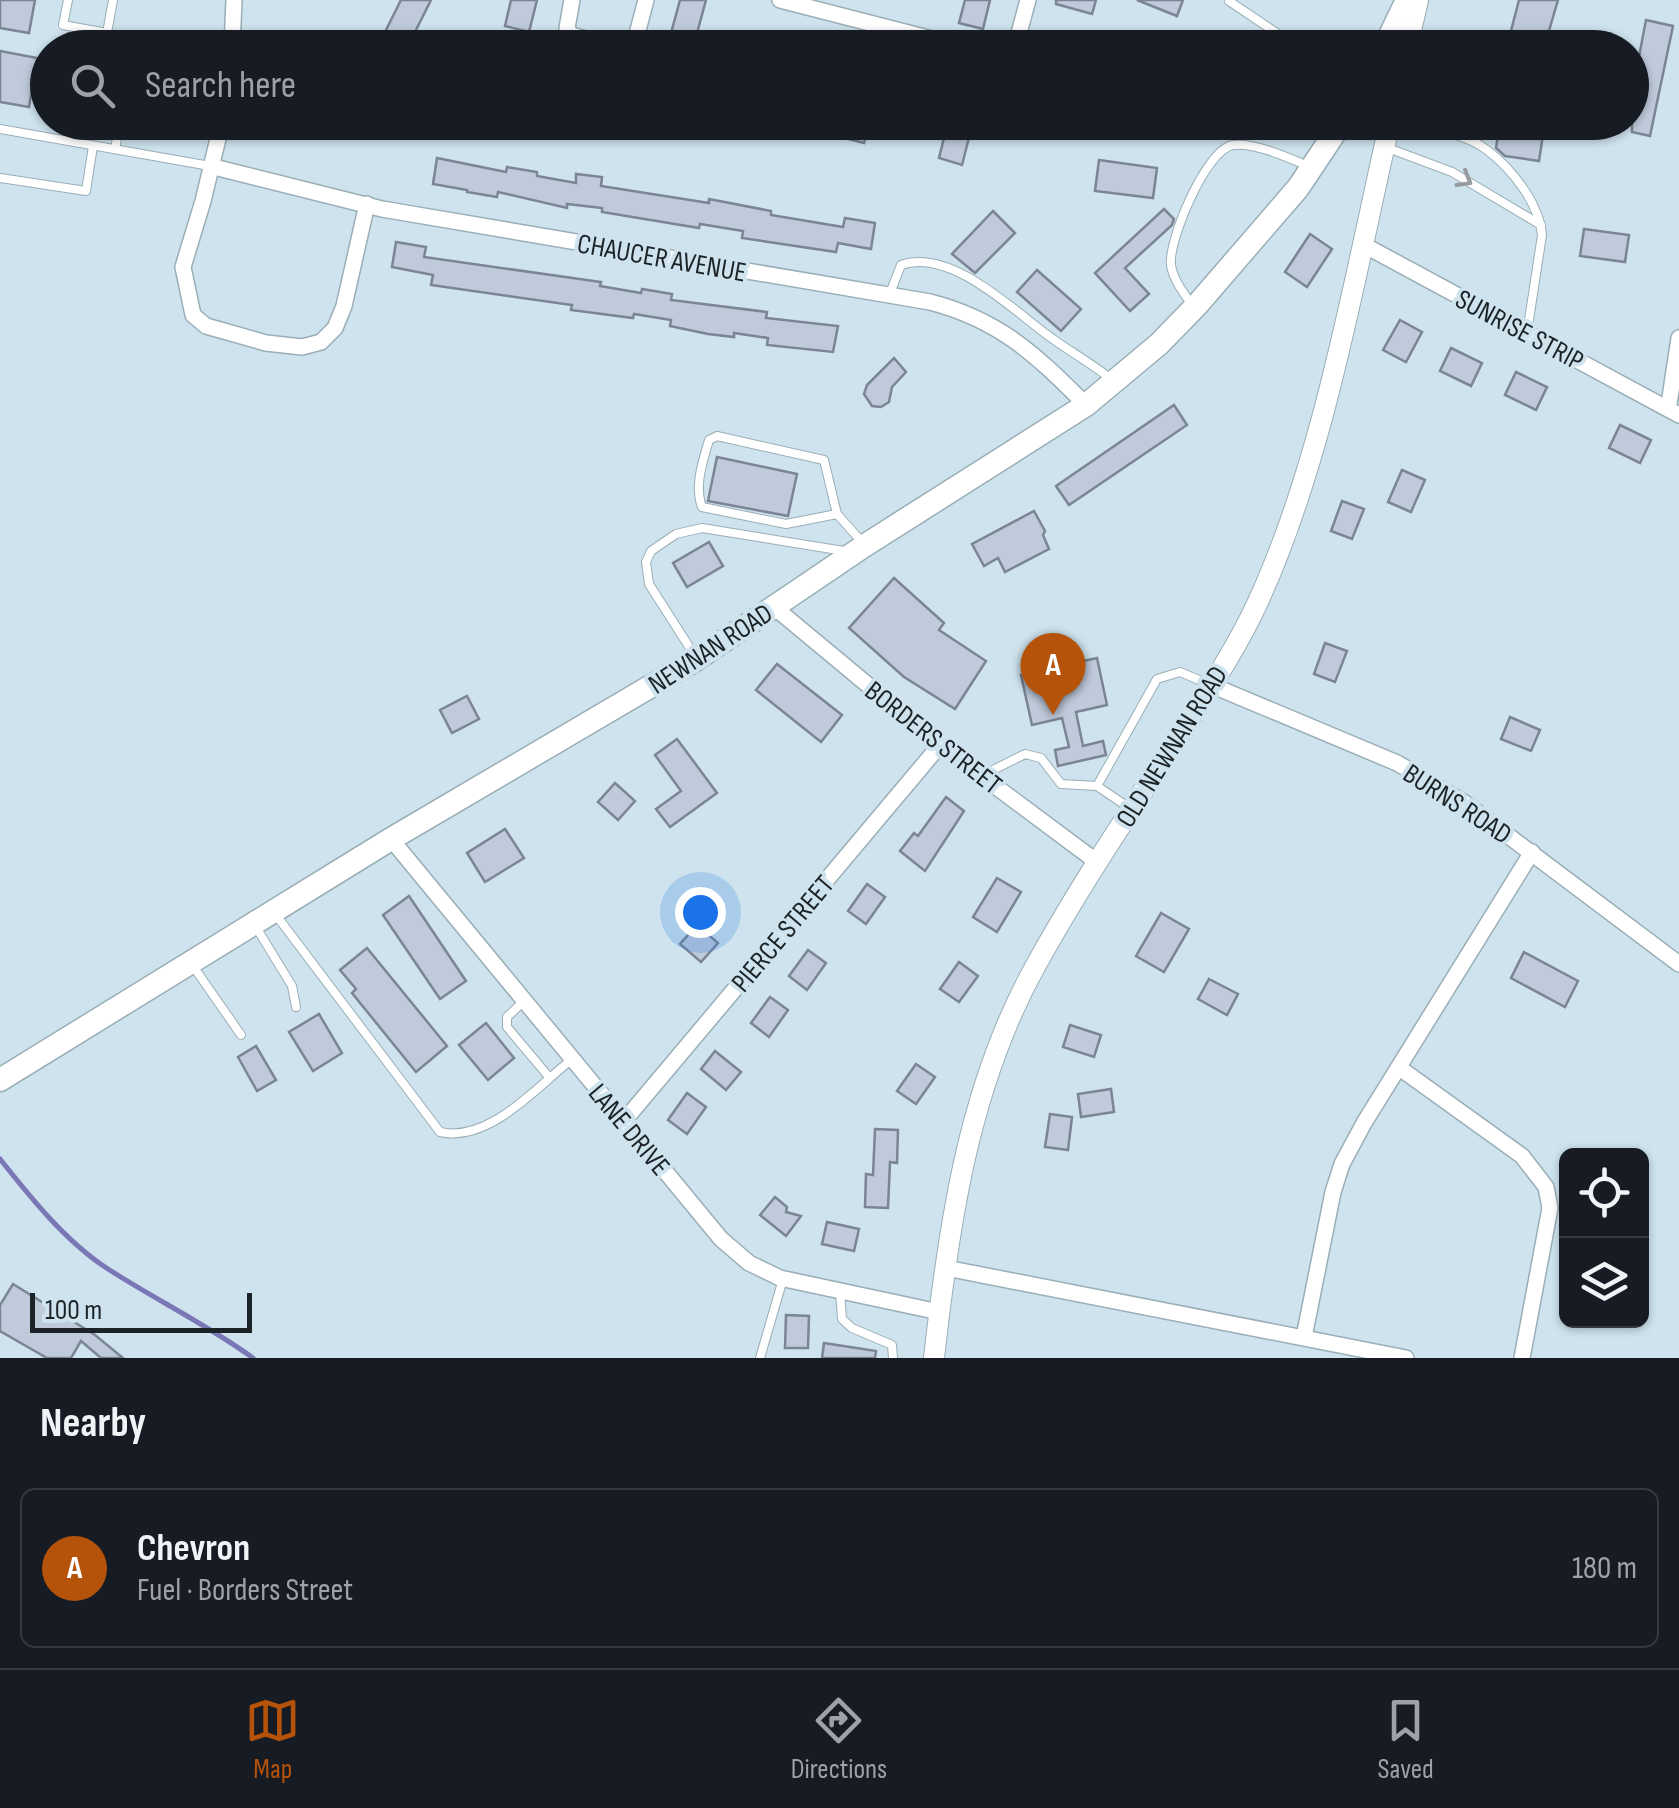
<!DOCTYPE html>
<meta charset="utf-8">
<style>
body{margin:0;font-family:"Sofia Sans Condensed",sans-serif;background:#20242c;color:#f1f3f6}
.controls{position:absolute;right:30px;bottom:30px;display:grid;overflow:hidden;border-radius:15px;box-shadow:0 2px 8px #0004}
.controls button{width:90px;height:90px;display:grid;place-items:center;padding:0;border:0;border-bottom:2px solid #363941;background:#171b24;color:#f1f3f6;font:50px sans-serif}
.scale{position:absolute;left:30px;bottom:25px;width:222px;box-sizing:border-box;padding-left:10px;border:5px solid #1b2327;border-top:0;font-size:28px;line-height:35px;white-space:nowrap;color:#1b2327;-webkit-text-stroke:8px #cee3ed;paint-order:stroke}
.you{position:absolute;left:700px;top:912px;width:35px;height:35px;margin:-25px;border:8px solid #fff;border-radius:50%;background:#1a73e8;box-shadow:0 0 0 15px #1a73e833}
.badge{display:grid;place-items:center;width:65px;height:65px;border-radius:50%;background:#b45309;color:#fff;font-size:32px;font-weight:700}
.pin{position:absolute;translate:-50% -82px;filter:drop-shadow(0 2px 5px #0008)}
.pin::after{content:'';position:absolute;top:52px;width:35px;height:30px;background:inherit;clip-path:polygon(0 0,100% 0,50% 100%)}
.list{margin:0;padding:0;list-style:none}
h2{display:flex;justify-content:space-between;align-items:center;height:130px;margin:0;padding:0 40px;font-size:42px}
h2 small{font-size:32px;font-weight:400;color:#9ea1a6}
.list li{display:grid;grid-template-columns:65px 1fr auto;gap:30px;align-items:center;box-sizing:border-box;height:160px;margin:0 20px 20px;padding:0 20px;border:2px solid #363941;border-radius:15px}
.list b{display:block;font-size:38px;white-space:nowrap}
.list p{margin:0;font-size:32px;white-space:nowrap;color:#9ea1a6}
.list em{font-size:32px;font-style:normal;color:#9ea1a6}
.icon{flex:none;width:55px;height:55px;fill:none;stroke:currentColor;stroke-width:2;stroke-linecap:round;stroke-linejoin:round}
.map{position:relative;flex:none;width:1679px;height:1358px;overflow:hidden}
.search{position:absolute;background:#171b24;box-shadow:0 2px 8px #0004;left:30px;right:30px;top:30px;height:110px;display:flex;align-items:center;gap:25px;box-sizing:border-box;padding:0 35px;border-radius:55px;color:#9ea1a6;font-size:38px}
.sheet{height:310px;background:#171b24}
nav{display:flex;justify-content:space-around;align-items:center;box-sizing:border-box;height:140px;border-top:2px solid #363941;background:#171b24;font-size:28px;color:#9ea1a6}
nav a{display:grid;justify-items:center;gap:5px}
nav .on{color:#b45309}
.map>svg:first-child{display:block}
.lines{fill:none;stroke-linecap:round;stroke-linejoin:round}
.stream{stroke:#7b77b6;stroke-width:5}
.building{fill:#bfcadb;stroke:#7b8594;stroke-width:2.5}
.service-casing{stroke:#9aaeb7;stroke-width:10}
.minor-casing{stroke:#9aaeb7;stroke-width:18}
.tertiary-casing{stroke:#9aaeb7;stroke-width:22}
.secondary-casing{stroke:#9aaeb7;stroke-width:25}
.service{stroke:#fff;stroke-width:8}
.minor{stroke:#fff;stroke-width:15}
.tertiary{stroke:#fff;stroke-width:20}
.secondary{stroke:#fff;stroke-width:22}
.oneway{stroke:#989c9e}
.labels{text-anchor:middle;stroke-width:8;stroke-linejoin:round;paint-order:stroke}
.street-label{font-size:28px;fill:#1b2327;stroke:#cee3ed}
</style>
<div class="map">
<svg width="1679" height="1358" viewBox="0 0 1679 1358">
<rect width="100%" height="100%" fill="#cee3ed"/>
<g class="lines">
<path class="stream" d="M0,1159C31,1198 66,1242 108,1269C156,1300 206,1324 253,1358"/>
</g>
<g class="building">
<path d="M0,0H35L29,33L0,28Z"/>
<path d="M401,0H431L407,48H377Z"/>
<path d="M511,0H537L529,32L505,26Z"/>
<path d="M680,0H706L693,48H667Z"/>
<path d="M965,0H990L983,29L959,23Z"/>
<path d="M1056,0H1096L1092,14L1056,4Z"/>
<path d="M1137,0H1183L1177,16Z"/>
<path d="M1519,0H1558L1546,41L1511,31Z"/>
<path d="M1646,20L1673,26L1650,136L1632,132V93Z"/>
<path d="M0,51L37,58L29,107L0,102Z"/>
<path d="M845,122H870L864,143L841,137Z"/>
<path d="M948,122H973L962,165L939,158Z"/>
<path d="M1500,122H1545L1539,161L1505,156L1496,148Z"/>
<path d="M437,158L506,172L507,167L537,172V176L576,183V174L602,177L601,186L709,203V199L771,211V215L843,227L845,218L875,223L871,249L838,243L836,252L742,238L743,231L700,224L699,228L602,212V208L567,204V208L498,192L497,197L467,192V190L433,184Z"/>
<path d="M1099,160L1157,168L1153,198L1095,191Z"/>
<path d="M1164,209L1174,219L1172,225L1125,268L1149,294L1130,311L1095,273Z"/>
<path d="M993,211L1015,233L975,273L952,254Z"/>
<path d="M1584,229L1629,235L1625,262L1580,256Z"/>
<path d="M1310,234L1332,249L1307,287L1285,272Z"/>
<path d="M396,242L426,247L424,257L601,282L600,286L641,293L642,289L672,294L671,300L767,312L766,318L838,326L833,352L767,345L768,338L734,333V337L708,334L670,326L671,320L634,314L633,318L571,310L572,305L431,285L433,275L392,267Z"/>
<path d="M1037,270L1081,309L1061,331L1017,292Z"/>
<path d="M1400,320L1422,332L1406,362L1383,350Z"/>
<path d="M1451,348L1482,363L1471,386L1440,371Z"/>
<path d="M894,358L906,372L892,387L889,402L881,407L872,406L864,394L867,385Z"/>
<path d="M1516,372L1547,387L1536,410L1505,395Z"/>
<path d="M1174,405L1187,425L1069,505L1056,486Z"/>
<path d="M1620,425L1651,440L1640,463L1609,448Z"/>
<path d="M717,457L797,474L788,516L708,501Z"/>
<path d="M1402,470L1425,480L1411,512L1388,502Z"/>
<path d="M1342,501L1364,509L1352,539L1331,531Z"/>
<path d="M1034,511L1045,531L1043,535L1049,549L1005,572L998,558L984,566L972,544Z"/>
<path d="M709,542L723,566L687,587L673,563Z"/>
<path d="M894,578L944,623L939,630L986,661L955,709L904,677L849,628Z"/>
<path d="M1325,643L1347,651L1335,682L1314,674Z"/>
<path d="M1097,658L1107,705L1076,712L1083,746L1103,741L1106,755L1058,766L1055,750L1069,747L1062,718L1032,725L1021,675Z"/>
<path d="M777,664L842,715L821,742L756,690Z"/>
<path d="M467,696L479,719L452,733L440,710Z"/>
<path d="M1510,717L1540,730L1531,751L1501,739Z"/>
<path d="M677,739L717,793L670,827L656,809L681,791L655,755Z"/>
<path d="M615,783L635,801L618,820L598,802Z"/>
<path d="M946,797L964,811L925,871L900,851L914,833L918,836Z"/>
<path d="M505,829L524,858L485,882L467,853Z"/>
<path d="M997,878L1021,892L997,932L973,917Z"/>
<path d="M867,884L885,897L866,924L848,911Z"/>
<path d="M409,896L466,981L440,999L383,915Z"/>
<path d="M1161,913L1189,929L1164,972L1136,956Z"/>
<path d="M697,925L718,943L701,962L680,944Z"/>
<path d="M367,948L447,1046L416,1072L352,993L356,989L340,970Z"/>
<path d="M808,950L826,963L807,990L789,976Z"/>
<path d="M1524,952L1578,981L1565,1007L1511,978Z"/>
<path d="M959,962L978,976L959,1002L940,989Z"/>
<path d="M1209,979L1238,994L1227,1015L1198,999Z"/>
<path d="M770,997L788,1010L769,1037L751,1023Z"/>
<path d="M319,1014L342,1053L313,1071L289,1032Z"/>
<path d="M486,1023L514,1058L488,1080L459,1045Z"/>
<path d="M1070,1025L1101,1035L1094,1057L1063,1047Z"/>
<path d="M256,1046L276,1080L257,1091L238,1057Z"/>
<path d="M715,1051L741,1072L726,1090L701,1069Z"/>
<path d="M916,1064L935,1077L916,1104L897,1091Z"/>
<path d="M1111,1089L1114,1112L1081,1117L1078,1094Z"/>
<path d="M687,1093L706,1107L687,1134L668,1120Z"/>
<path d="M1050,1114L1072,1117L1068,1150L1045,1147Z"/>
<path d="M875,1129L898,1130L897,1163L890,1162L888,1208L865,1207L866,1174L873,1175Z"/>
<path d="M775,1197L787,1207L786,1212L801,1216L786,1236L760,1215Z"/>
<path d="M827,1222L859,1229L854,1251L822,1244Z"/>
<path d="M13,1284L95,1335L123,1358H101L81,1341L71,1358H47L0,1331V1305Z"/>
<path d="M786,1315L809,1316L808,1348H785Z"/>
<path d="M824,1343L876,1351L875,1358H822Z"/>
</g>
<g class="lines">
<g class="service-casing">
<g id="service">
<path d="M68,0L63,25L107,33L129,48"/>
<path d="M1229,1L1299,48"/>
<path d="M107,33L113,0"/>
<path d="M1404,122C1431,129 1465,133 1487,150C1512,169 1539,203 1542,235L1527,333"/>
<path d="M0,129L210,166"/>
<path d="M904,132L907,122"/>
<path d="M68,141L71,122"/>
<path d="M1388,148L1452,172L1541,225"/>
<path d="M115,149L120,122"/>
<path d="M0,178L86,191L93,146"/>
<path d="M889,296L901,265C949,248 1010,307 1046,334C1067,350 1090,362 1111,379"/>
<path d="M1193,306C1185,295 1173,280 1171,265C1168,241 1206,149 1233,145C1254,142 1289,158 1308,166"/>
<path d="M837,514L786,524L702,507C694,485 703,461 709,440L717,436L824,460L837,514L862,542"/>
<path d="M695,656L649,584L646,562L651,551L676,534L702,528L844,551"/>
<path d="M981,776L1025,754L1041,758L1061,784L1097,786L1131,809"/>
<path d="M1097,786L1157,679L1180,672L1211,685"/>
<path d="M276,915L440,1132C489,1143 537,1087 572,1059"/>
<path d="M256,927L292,986L296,1007"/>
<path d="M193,966L241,1035"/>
<path d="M524,1001L507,1017V1027L549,1077"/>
<path d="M840,1291L842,1319L852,1328L892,1345L893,1358"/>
<path d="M760,1358L783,1279"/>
</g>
</g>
<g class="minor-casing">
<g id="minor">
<path d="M572,0L567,28L571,35L618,48"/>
<path d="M780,0L967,48"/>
<path d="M232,48L234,0"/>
<path d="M628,48L637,34L646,0"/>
<path d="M1008,48L1019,33L1028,0"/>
<path d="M222,122L203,201L183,267L193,315L206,326L266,343L302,347L321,342L335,328L344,306L367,204"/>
<path d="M210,166L382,209L930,302C1000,320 1036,355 1086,405"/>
<path d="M1362,244L1679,415"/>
<path d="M1663,406L1669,404L1679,338"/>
<path d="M774,607L940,745L1097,862"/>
<path d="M1211,685L1397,763L1462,801L1679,964"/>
<path d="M391,839L721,1239L749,1263L780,1278L939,1312"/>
<path d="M1401,1069L1522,1156L1546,1187L1550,1208L1522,1358"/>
<path d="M624,1121L940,745"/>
<path d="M946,1268L1406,1358"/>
<path d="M1304,1337L1333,1192L1342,1164L1364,1123L1532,852"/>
</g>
</g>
<g class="tertiary-casing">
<g id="tertiary">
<path d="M1407,48L1418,0"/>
<path d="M934,1358C949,1223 969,1085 1036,965C1081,883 1134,806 1184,728C1210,688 1237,647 1257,604C1324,459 1354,278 1390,122"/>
</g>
</g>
<g class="secondary-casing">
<g id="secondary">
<path d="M1384,48L1407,0"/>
<path d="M0,1080L391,839L697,659L864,546L1086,405L1159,344L1197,305L1298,188L1342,122"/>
</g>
</g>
<use href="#service" class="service"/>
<use href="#minor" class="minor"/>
<use href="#tertiary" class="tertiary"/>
<use href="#secondary" class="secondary"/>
</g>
<defs><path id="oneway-chevron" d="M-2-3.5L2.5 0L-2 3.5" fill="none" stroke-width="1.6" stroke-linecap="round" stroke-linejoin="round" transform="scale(2.5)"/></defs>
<use class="oneway" href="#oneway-chevron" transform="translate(1465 180) rotate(30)"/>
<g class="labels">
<g class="street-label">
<text transform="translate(662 257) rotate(10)" y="10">CHAUCER AVENUE</text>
<text transform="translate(1520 329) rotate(28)" y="10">SUNRISE STRIP</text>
<text transform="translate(710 648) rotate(-33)" y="10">NEWNAN ROAD</text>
<text transform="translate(934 737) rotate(38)" y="10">BORDERS STREET</text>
<text transform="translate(1171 746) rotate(-58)" y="10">OLD NEWNAN ROAD</text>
<text transform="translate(1458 803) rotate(33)" y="10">BURNS ROAD</text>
<text transform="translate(782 933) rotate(-50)" y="10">PIERCE STREET</text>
<text transform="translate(630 1129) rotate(50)" y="10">LANE DRIVE</text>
</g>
</g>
</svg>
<div class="controls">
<button><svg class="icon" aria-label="locate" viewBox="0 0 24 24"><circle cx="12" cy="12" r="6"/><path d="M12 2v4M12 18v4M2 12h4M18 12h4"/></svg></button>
<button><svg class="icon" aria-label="layers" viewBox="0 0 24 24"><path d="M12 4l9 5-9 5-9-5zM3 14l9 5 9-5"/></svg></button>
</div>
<div class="scale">100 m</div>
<div class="you"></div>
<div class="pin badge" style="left:1053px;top:715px">A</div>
<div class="search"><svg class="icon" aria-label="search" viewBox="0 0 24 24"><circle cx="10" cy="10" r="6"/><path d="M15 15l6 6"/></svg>Search here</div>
</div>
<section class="sheet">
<h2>Nearby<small></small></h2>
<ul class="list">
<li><span class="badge">A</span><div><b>Chevron</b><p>Fuel · Borders Street</p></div><em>180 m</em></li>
</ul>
</section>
<nav>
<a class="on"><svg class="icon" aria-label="map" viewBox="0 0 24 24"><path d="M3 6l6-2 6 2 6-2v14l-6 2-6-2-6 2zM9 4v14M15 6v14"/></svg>Map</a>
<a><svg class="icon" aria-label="directions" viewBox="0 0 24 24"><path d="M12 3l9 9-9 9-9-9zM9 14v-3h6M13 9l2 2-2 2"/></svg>Directions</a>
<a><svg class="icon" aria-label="saved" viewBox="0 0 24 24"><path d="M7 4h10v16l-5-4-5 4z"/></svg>Saved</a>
</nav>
